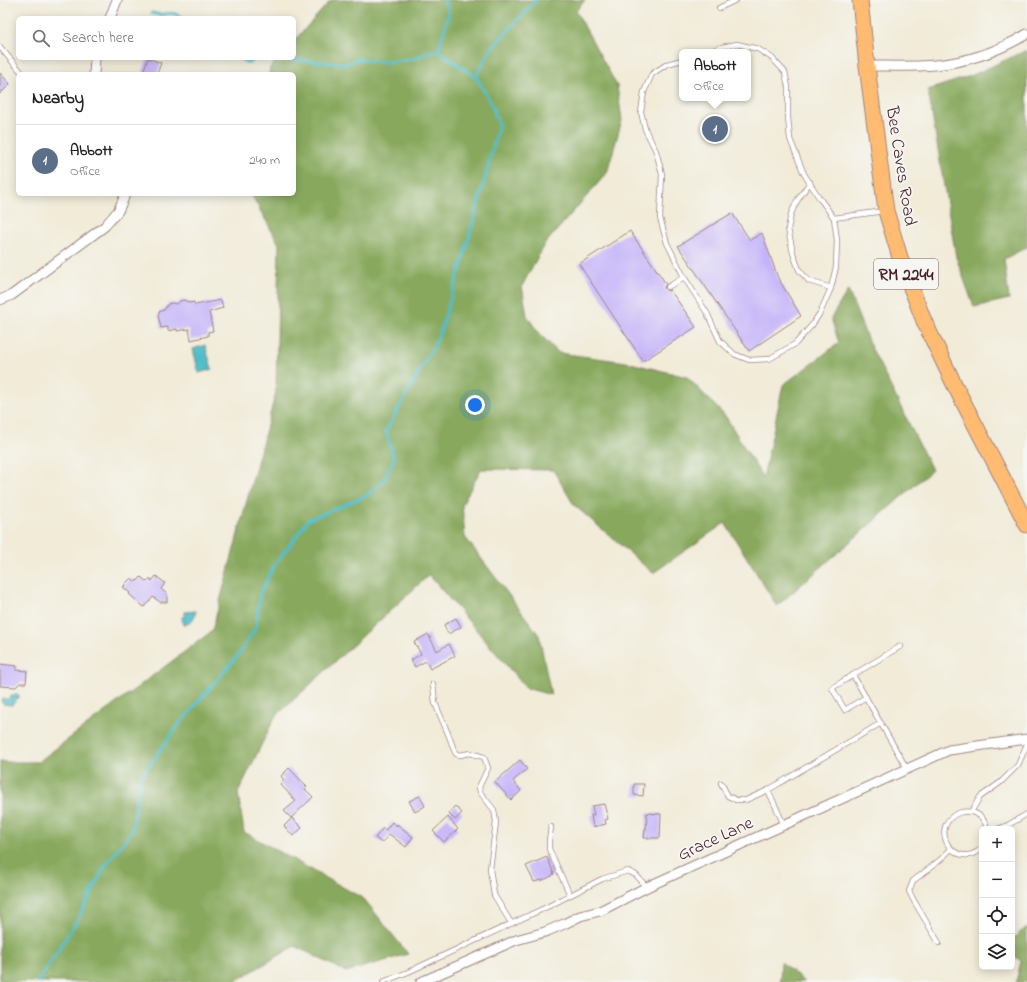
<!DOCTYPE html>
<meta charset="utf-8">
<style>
body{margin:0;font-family:"Indie Flower",sans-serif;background:#f6f6f6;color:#222}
.controls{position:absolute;right:12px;bottom:12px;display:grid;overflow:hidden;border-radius:6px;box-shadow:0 2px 10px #0003}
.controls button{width:36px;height:36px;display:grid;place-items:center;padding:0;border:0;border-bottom:1px solid #e0e0e0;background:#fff;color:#222;font:20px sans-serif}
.you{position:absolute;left:475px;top:405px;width:14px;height:14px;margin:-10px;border:3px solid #fff;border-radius:50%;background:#1a73e8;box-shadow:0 0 0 6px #1a73e833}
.badge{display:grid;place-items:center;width:26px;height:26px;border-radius:50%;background:#111827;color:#fff;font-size:13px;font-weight:700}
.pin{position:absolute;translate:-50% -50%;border:2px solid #fff;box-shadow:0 1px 4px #0006}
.popup{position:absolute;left:679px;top:49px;width:72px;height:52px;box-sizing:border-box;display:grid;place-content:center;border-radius:6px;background:#fff;filter:drop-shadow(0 1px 3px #0005);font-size:13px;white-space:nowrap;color:#767676}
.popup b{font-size:15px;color:#222}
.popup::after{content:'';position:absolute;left:50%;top:100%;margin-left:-8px;border:8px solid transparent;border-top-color:#fff}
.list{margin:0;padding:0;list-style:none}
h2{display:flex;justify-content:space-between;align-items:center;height:52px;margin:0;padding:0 16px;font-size:17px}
h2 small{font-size:13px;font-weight:400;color:#767676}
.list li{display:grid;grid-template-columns:26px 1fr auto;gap:12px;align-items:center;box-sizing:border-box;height:72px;padding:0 16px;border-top:1px solid #e0e0e0}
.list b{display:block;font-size:15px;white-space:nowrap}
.list p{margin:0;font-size:13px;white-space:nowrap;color:#767676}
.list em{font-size:13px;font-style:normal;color:#767676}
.icon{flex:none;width:22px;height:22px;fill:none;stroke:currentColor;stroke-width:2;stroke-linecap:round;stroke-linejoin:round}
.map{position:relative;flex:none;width:1027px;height:982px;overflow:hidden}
.search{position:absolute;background:#fff;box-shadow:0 2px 10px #0003;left:16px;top:16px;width:280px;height:44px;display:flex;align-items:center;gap:10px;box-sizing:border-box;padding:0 14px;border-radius:6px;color:#767676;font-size:15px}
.panel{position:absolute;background:#fff;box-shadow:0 2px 10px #0003;left:16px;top:72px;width:280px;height:124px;border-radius:6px}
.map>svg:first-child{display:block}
.forest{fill:#88a95d;stroke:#696444}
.water{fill:#50bdc9;stroke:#4d6e7a}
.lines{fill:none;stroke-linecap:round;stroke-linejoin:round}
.stream{stroke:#50bdc9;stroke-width:3}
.building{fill:#c4b3f9}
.lane-casing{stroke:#9e8582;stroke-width:6}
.street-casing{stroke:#9e8582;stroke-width:11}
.primary-casing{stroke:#9e8582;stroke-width:17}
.lane{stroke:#fff;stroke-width:4.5}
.street{stroke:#fff;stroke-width:9}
.primary{stroke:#febb71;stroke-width:15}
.labels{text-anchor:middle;stroke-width:3.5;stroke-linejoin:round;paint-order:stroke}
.shield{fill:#f6f6f2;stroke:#7e6067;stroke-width:1}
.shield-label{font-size:17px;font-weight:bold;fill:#4a1f2b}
.street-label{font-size:18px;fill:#4a1f2b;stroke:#f6f6f2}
</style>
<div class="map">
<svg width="1027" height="982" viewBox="0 0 1027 982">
<rect width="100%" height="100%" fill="#f6f6f2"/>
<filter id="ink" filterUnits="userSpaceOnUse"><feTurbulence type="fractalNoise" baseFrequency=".025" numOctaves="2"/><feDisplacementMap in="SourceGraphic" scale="8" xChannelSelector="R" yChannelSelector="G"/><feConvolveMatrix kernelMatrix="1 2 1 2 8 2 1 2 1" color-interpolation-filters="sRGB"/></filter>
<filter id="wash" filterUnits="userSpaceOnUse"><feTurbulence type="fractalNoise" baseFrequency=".012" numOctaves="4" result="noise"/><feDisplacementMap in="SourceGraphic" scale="16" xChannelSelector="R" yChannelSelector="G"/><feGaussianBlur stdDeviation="0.9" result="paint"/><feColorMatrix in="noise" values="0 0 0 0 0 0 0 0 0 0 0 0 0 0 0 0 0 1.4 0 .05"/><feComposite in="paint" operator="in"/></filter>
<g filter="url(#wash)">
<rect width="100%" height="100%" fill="#f1ebd8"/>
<g class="forest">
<path d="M331,0H585L576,11L617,86L622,120L607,173L544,245L522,286L527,316L538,332L559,353L626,362L687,377L726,417L763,478L783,385L839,343L831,318L848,290L869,343L932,470L777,606L725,523L653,573L574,505L553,470L481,469L462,505L465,537L539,635L551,695L526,688L429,575L275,717L238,793L244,832L364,899L408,954L346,972L295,946L234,982H0V762H38L212,631L276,392L279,244L251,194H294V74H269L270,68L279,58H294V41Z"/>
<path d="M1027,50V247L1004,259L1009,299L974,307L956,257L928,90L973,75Z"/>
<path d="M1027,927V982H1016L1021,961L1012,954V939Z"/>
<path d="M781,962L804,982H780Z"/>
</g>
<g class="water">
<path d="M205,345L212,369L199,373L193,349Z"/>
<path d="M196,611C194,619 191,624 183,625L182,617L185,616V612Z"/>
<path d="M16,694L19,695V698L16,699L15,701V702L12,705L3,704L2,703L1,700L2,699H8L11,696H14Z"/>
</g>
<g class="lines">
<g class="stream">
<path d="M152,13C164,18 169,8 183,18"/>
<path d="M438,51L449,13L444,0"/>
<path d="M240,58C248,65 249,63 257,58"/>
<path d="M275,58L280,60H300L345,64L358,59L385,62L413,59L430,51H438L476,77"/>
<path d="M38,982L78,919L105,866L132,831L140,778L181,722L239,654L256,627L260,594L275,564L289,546L308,520L368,495L384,480L394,459L386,431L438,338L463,260L499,125L491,103L476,77L490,50L536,0"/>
</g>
</g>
<g id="blocks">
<g class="building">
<path d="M148,58L161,63L157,74H145L143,72Z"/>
<path d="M0,73L10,84L0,94Z"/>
<path d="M732,213L750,240L762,233L778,278L801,316L749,351L678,246Z"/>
<path d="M630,231L666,284L664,287L665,289L668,291L670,290L696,327L643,361L579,264Z"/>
<path d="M184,300L190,303L194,302L195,305L221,300L223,308L209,312L213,331L208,332V336L191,340L189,329L177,331V329L168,331V327L161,328L158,315H159V312L164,310L168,304L172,303L177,304L180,301Z"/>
<path d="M156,576L165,583L161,589L167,594V602H160L153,597L144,607L129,594L130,593L123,587L125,586L124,585L131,578L136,582L137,580L138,581L141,577L147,582L150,578L152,581Z"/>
<path d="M456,618L461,627L448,634L444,625Z"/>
<path d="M428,634L437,651L449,644L455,656L430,669L426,661L415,667L411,660L421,654L414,642Z"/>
<path d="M0,664L17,666L16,670L27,671L26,683H20L16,687L0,686Z"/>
<path d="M520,760L527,769L513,781L521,791L511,800L495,782Z"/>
<path d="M289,768L307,787L305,789L313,797L291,818L284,811L296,801L280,784L284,780L281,776Z"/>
<path d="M634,784H644L643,796L634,795Z"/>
<path d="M420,796L425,806L415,812L409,801Z"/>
<path d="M604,804L608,819L605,820L606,824L593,827L591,815H594L592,806Z"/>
<path d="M455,806L462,813L455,820L448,813Z"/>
<path d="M647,813L661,814L660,838H644L645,829H646Z"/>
<path d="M448,817L458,829L444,842L433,831Z"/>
<path d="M292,818L302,828L293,836L284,826Z"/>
<path d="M392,822L397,826V824L413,837L406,847L389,834L382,843L375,838L383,828L386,830Z"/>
<path d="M547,857L554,874L552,875V876L541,881V880L534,882L526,866Z"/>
</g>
</g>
</g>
<g filter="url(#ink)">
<use href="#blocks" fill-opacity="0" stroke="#9e8582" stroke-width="1"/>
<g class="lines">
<g class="lane-casing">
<g id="lane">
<path d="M719,8L736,0"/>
<path d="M0,47L23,74"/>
<path d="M682,60L667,64L652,74L644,92L641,112L645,129L656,151L662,174L660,218L667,243L684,277L707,313L720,341L734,354L749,360L769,359L795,344L812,325L820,313L831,288L836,267L837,240L834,218L820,199L804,174L790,139L788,117V87L785,72L772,58L758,49L737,44L722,47L707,52"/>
<path d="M810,182L797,201L791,214L788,229L793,253L799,270L809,281L831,288"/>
<path d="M834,218L884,211"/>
<path d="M668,287L684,277"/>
<path d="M901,646L853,675L907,769"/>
<path d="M853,675L832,688L845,710L866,697"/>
<path d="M433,684L435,703L449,736L454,750L456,754L460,755L470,753L484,757L488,768L479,787L480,792L494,810L496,822L490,869L494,895L511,923"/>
<path d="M721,783L728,796L736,800H746L768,790L881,723"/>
<path d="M768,790L784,825"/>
<path d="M971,812L980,797L1001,782L1018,765L1027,744"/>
<path d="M551,827L549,841V849L570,895"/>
<path d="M998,829L1008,825L1027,814"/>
<path d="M982,848C976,854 967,857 959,854C953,851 948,846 946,841C935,812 981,798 987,829"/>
<path d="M939,943L914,901L909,891L913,881L940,860L951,849"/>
<path d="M383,982L408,972L549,906L602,879L628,871L636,875L647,887"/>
</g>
</g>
<g class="street-casing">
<g id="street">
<path d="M110,18L117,0"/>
<path d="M867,66C889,66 913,67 935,65C967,62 999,51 1027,34"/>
<path d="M94,74L95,58"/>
<path d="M0,300L12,295L105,226L118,211L123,200L125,194"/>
<path d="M421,982L516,940L545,932L564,924L580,916L600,911L647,887L949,750L1027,739"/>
</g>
</g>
<g class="primary-casing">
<path id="primary" d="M860,0L867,66L886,211L902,264L924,321L955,386L1027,525"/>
</g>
<use href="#lane" class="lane"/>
<use href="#street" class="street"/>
<use href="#primary" class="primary"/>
</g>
</g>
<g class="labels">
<rect class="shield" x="874" y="259" width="64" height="30" rx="3"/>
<g class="shield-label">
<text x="906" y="280">RM 2244</text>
</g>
<g class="street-label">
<text transform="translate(902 166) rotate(81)" y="6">Bee Caves Road</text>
<text transform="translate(715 838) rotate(-25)" y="6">Grace Lane</text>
</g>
</g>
</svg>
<div class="controls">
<button>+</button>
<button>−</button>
<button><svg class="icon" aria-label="locate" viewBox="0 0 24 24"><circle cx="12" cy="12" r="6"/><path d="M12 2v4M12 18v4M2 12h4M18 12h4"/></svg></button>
<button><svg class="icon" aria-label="layers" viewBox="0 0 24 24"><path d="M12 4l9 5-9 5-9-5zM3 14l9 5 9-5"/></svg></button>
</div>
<div class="you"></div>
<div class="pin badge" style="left:715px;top:129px;background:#5c6f8a">1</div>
<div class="popup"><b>Abbott</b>Office</div>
<div class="search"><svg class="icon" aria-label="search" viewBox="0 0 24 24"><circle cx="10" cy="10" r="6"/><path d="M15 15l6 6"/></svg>Search here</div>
<section class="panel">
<h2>Nearby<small></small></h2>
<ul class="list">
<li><span class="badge" style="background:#5c6f8a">1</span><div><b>Abbott</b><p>Office</p></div><em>240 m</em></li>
</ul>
</section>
</div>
